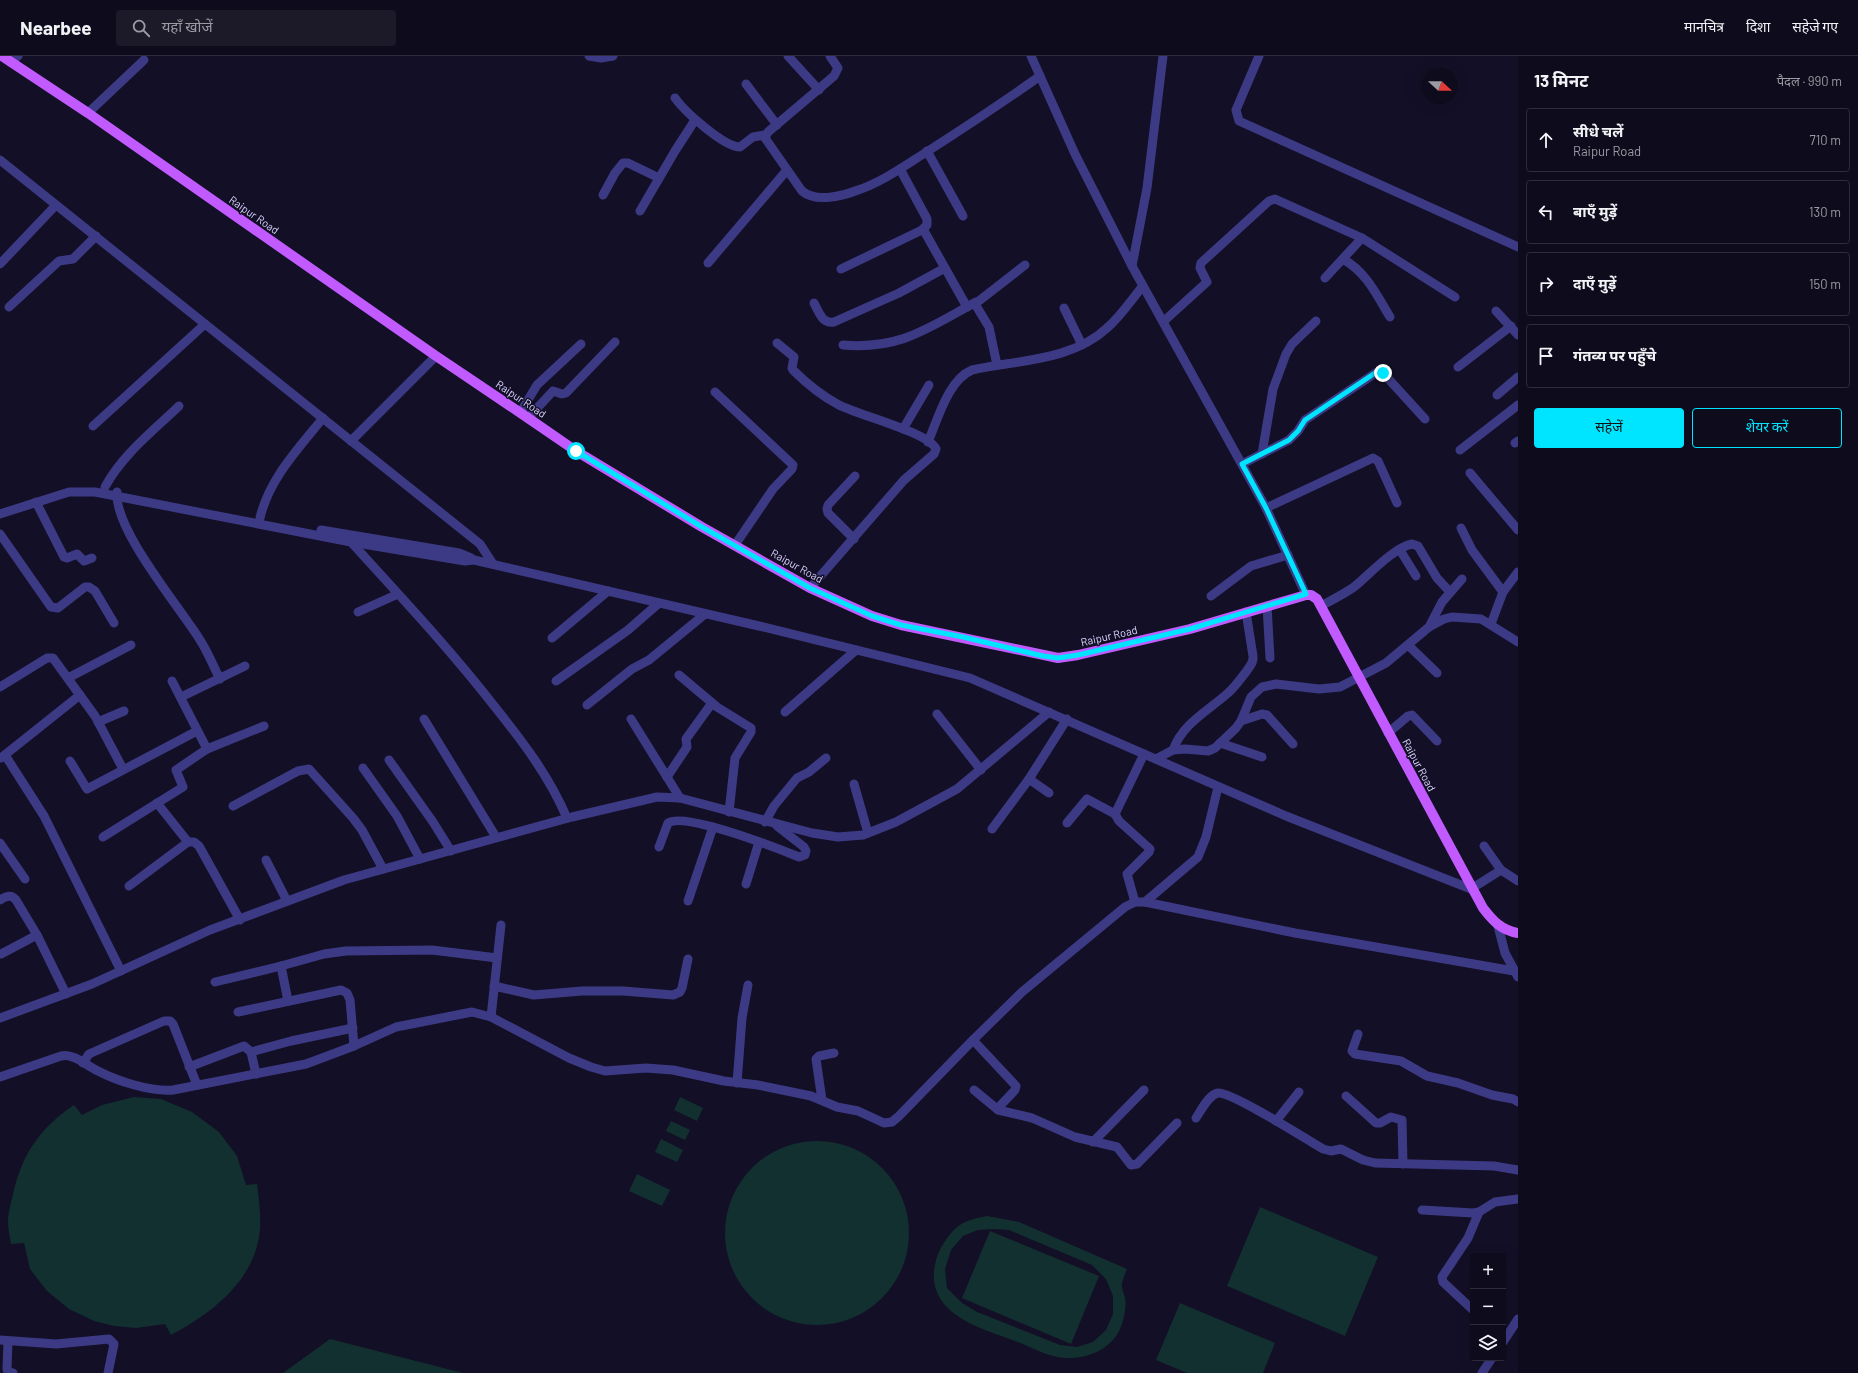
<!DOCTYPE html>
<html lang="hi">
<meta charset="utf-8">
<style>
body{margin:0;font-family:Barlow,"Noto Sans Devanagari",sans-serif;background:#1c1929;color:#f1f3f6}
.controls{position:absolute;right:12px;bottom:12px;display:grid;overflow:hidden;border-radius:4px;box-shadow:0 4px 16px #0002}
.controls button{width:36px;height:36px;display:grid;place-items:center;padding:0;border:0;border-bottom:1px solid #2e2b3b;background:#0e0b1c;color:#f1f3f6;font:20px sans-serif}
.compass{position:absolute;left:1422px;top:12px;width:36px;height:36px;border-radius:50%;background:#0e0b1c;box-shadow:0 4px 16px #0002;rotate:112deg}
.stop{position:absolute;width:12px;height:12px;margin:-9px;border:3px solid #00e5ff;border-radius:50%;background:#fff}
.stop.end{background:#00e5ff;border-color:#fff;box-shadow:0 1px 4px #0008}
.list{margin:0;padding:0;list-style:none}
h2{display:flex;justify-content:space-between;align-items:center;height:52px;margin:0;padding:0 16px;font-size:17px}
h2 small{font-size:13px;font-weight:400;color:#9b9ba3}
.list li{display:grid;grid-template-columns:26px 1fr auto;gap:12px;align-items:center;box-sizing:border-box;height:64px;margin:0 8px 8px;padding:0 8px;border:1px solid #2e2b3b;border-radius:4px}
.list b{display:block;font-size:15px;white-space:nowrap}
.list p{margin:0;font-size:13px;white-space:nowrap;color:#9b9ba3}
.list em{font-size:13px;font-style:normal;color:#9b9ba3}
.actions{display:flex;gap:8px;padding:12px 16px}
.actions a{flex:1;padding:9px 0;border:1px solid #00e5ff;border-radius:4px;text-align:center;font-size:14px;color:#00e5ff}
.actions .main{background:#00e5ff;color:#111}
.icon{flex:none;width:22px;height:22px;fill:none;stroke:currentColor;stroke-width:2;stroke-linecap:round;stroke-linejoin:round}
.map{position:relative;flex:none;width:1518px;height:1317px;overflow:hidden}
header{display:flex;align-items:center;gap:24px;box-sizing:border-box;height:56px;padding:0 20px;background:#0e0b1c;border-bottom:1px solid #2e2b3b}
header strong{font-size:19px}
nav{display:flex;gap:22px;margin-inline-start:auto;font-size:14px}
.search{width:280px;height:36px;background:#1c1929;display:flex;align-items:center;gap:10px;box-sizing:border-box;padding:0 14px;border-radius:4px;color:#9b9ba3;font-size:15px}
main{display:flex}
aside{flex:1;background:#0e0b1c}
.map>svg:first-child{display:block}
.green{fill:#12302f;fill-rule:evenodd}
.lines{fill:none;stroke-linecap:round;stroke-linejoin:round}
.minor{stroke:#3d3a85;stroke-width:9}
.major{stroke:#c25bff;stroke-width:10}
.route{stroke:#00e5ff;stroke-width:5}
.labels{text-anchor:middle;stroke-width:3;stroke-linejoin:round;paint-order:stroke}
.street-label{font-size:11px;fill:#d9d4ff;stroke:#130f26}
</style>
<header>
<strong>Nearbee</strong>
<div class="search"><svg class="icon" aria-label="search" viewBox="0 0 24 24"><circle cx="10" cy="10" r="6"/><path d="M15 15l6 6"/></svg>यहाँ खोजें</div>
<nav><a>मानचित्र</a><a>दिशा</a><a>सहेजे गए</a></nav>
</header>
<main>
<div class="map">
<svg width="1518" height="1317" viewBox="0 0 1518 1317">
<rect width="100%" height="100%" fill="#130f26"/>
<g class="green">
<path d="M134,1041L161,1043L192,1056L219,1076L237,1100L246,1129L257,1128C259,1143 261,1159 260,1174C255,1225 212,1257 171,1279L165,1268L136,1272L114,1270L94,1265L69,1253L47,1235L30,1213L24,1187L11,1188C10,1181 8,1173 8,1166C8,1157 11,1147 13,1138C22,1098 40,1072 74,1049L82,1059L102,1049Z"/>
<path d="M680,1041L703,1052L697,1065L674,1054Z"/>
<path d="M671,1065L690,1074L685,1084L666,1075Z"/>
<path d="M661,1083L683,1094L677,1106L655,1096Z"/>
<circle cx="817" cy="1177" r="92"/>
<path d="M637,1118L670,1134L662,1150L629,1135Z"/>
<path d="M1260,1151L1378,1201L1345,1280L1227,1230Z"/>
<path d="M987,1160L1019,1166L1127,1213C1125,1218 1123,1223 1122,1227C1121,1232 1124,1237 1125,1242C1127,1252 1123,1268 1118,1277C1108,1294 1088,1302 1069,1302C1052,1303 1033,1292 1018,1286C987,1274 939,1263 934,1225C933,1213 936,1200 942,1190C956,1168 962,1165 987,1160ZM994,1173L1009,1174L1092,1209L1106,1223L1113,1240V1258L1106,1274L1093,1286L1077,1291L1060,1289L977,1256L962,1247L947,1232L945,1213L951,1194L963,1180L978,1174Z"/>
<path d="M990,1175L1099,1220L1071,1288L962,1242Z"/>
<path d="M1180,1247L1275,1287L1263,1317H1187L1156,1304Z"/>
<path d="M330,1283L463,1317H283Z"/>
</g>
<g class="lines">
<g class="minor">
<path d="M589,0L601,2L613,0"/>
<path d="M788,0L819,34"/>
<path d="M830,0L838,12L834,20L768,76L765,82L802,135C816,147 843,140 858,134C882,126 904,110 925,97C964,72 1002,47 1040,20"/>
<path d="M1031,0L1075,98L1132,210L1266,452L1306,539"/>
<path d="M1259,0L1236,54L1239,65L1518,191"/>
<path d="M10,6L18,0"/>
<path d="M746,28L777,69"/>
<path d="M675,42C685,56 724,91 740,91L753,81L765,79"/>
<path d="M88,57L144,4"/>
<path d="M927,95L963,160"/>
<path d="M0,104L480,488L493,508"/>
<path d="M603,139L615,117L623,107H628L659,122"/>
<path d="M640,155L675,95L695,64"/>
<path d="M923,173L967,251"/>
<path d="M1343,203C1367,217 1376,238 1390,261"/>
<path d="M708,207L787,114"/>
<path d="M0,208L56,149"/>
<path d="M1132,210L1147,132L1163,0"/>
<path d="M841,213L922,174L927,169V163L900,113"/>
<path d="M1325,222L1362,182"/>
<path d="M814,247C819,256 822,268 834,266L899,237L945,212"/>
<path d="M9,251L59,205L73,203L96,180"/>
<path d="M1064,252L1082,289"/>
<path d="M1496,255L1518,279"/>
<path d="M1164,265L1207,226L1200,212L1201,207L1269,145L1275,143L1362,182L1455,241"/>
<path d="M777,287L794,301L792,312L793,314C807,328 822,340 839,349C858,359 928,376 936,393L934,398L904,424L810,532"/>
<path d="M843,289C900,294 928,272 976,246"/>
<path d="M997,309L989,271L975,248L1025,209"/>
<path d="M1458,311L1511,270"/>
<path d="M715,336L793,409L792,413L773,433L735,489"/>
<path d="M1497,339L1518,321"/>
<path d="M520,357L537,329L581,288"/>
<path d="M528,362L553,335L562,338L566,337L615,286"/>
<path d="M93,370L205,268"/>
<path d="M903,373L929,329"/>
<path d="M351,385L436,300"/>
<path d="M928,386C938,363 948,324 972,314C1017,304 1072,305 1107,272C1121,260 1131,244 1143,230"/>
<path d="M1515,387L1518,385"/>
<path d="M1460,394L1518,349"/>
<path d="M1262,398L1273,333L1286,298L1292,288L1316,265"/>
<path d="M1242,408L1289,384L1298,375L1305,364L1377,316L1384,318L1425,363"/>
<path d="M1470,417L1518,474"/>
<path d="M105,431C122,399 153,375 179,350"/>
<path d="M117,436C114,474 179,550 200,584C208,596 213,610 220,623"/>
<path d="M36,446L64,501L67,502L77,498L84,505L92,502"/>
<path d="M1266,452L1373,402L1378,405L1397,447"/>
<path d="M0,458L69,436H95L351,486L465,505L474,504L759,570L970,622L1286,760L1471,833L1501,814"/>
<path d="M260,462C269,423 298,393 323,362"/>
<path d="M1461,472L1472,494L1503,536"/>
<path d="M321,474L459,497L471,502"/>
<path d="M0,478L51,551L58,552L85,531H89L95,535L114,567"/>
<path d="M854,483L828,457L827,453L828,449L855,420"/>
<path d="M351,486C400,540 450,593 495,651C523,686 549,720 567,762"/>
<path d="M1400,494L1416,520"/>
<path d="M1211,540L1251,510L1288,499"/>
<path d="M1267,550L1270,602"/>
<path d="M1321,550C1332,544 1344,538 1354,531C1369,519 1393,492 1412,488L1418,490L1437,522L1450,536"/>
<path d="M358,556L398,538"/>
<path d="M1491,568L1503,536L1518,516"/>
<path d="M1429,571L1442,546L1462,523"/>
<path d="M552,582L608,535"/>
<path d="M1408,589L1437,617"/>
<path d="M679,619L717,651L751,672V676L735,702L729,756"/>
<path d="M68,622L131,589"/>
<path d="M172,625L207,693"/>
<path d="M556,625L628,574L659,547"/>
<path d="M0,631L47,602H53L95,660L123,713"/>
<path d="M181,641L245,610"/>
<path d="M587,649L632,613L649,604L705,558"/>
<path d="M785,656L856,594"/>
<path d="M937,658L981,714"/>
<path d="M424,663L496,781"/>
<path d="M631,663L680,742"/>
<path d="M1241,665L1262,658L1267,659L1293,688"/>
<path d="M98,666L124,655"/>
<path d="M1388,677L1408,660L1412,659L1437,685"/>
<path d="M1220,687L1262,701"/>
<path d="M1173,694C1183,667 1208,655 1228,637C1235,631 1240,623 1246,616C1250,610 1254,606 1253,600L1246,556"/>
<path d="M5,699L44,760L121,915"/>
<path d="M1,702L80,639"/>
<path d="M1156,703L1173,694L1185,693L1208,695L1215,692L1236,672L1241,665L1251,641L1262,631L1276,628L1319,633L1340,631L1386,607L1429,571L1444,563L1452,561L1481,563L1518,586"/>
<path d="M389,704L433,766L451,795"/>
<path d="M70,705L87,733L197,675"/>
<path d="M363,712L397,760L420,803"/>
<path d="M667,721L687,691L686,683L712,647"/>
<path d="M1029,723L1049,737"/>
<path d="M854,728L868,777"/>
<path d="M157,747L188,786"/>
<path d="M233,750L298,715L309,713L353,762L362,774L383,813"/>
<path d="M765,766L774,750L797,722L809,716L826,702"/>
<path d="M1067,767L1087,743L1115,758"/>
<path d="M992,773L1029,723L1067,663"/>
<path d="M103,781L183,731L176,714L207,693L264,670"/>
<path d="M0,787L25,823"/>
<path d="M1484,790L1501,814L1518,825"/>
<path d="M659,791L668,767C684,755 779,793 799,801L805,799L806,795L804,791L777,770"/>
<path d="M266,804L287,845"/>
<path d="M746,828L759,786"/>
<path d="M129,830L188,786H194L199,790L240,864"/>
<path d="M0,844C6,840 11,838 16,844L37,879L66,938"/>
<path d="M688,845L713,771"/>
<path d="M1135,846L1127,818L1149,796L1150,793L1119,765L1115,758L1144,698"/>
<path d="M1145,846L1198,801L1206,781L1218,731"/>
<path d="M1498,870L1505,897L1518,921"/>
<path d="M1,898L37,879"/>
<path d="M281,910L288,945"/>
<path d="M215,926L281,910L324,898L346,895L432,894L497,902"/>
<path d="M494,930L534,939L582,935H623L673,939L680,936L682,932L688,903"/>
<path d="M238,956L341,934L347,937L350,944L354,990"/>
<path d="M491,961L501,869"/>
<path d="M0,962L92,928L210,874L344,824L572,761L657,741L680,742L812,777L838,781L863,779L896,766L957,733L1049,656"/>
<path d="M1358,978L1352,995L1355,998L1401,1005L1427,1020L1458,1027L1492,1039L1513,1043L1518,1046"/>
<path d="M973,984L1016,1030L1015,1034L998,1052V1054L1032,1062L1075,1081L1117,1091L1131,1109L1137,1108L1177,1067"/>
<path d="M251,996L291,985L353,972"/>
<path d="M83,1007L89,998L164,965H170L173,968L197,1029"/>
<path d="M189,1011L244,990L251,996L256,1018"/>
<path d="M0,1021L61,1000C74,997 87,1010 98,1015C117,1025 151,1036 173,1034L306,1008L354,990L396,971L472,956L491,961L569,1002L591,1011L605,1015L646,1012L673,1014L724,1025L758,1029L811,1040L837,1051L858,1055L884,1067L892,1066L899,1060L973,984L1022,936L1125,851L1135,846H1145L1295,877L1514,915"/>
<path d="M737,1027L742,962L748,929"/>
<path d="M974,1034L997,1053"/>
<path d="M1346,1040L1376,1067H1380L1391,1061L1402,1064L1403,1108"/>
<path d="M822,1044L816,1003L819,1000L834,997"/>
<path d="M1196,1062C1201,1055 1208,1039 1218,1037C1230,1035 1308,1084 1323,1093L1331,1095L1341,1093L1363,1104L1375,1107L1494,1110L1518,1114"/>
<path d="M1276,1065L1299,1036"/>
<path d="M1093,1086L1144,1034"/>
<path d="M1422,1154L1473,1157L1479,1156L1495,1146L1518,1143"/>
<path d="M1473,1254L1443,1226L1442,1221L1468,1182L1479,1156"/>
<path d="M0,1284L56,1288L109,1283L114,1288L108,1317"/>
<path d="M8,1285L7,1313L8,1316L13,1317"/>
<path d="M1503,1286L1518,1263"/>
<path d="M1482,1317L1492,1302"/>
</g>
<path class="major" d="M2,0L88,57L436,300L528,362L576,395L702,471L810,532L872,560L901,569L1058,602L1078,599L1190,573L1306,539H1311L1317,543L1483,852C1493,865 1501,874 1518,877"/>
</g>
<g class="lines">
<path class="route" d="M576,395L702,471L810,532L872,560L901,569L963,581L1043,600L1058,602L1078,599L1190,573L1306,538L1266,452L1242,408L1289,384L1298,375L1305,364L1375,317L1379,316L1383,317"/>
</g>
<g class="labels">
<g class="street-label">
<text transform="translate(254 159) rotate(35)" y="4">Raipur Road</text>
<text transform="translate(521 343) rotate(34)" y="4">Raipur Road</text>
<text transform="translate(797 510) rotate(29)" y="4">Raipur Road</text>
<text transform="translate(1109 580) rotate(-13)" y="4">Raipur Road</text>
<text transform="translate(1419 709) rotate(62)" y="4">Raipur Road</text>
</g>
</g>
</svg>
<div class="controls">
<button>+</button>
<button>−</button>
<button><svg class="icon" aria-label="layers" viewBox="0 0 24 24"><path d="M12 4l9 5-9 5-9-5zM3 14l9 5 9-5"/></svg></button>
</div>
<svg class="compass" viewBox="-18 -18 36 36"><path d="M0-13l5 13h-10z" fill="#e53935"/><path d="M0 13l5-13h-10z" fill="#9b9ba3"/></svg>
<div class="stop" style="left:576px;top:395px"></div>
<div class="stop end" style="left:1383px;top:317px"></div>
</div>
<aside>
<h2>13 मिनट<small>पैदल · 990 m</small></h2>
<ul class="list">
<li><svg class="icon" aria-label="ahead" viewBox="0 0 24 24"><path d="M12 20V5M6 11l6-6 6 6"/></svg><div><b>सीधे चलें</b><p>Raipur Road</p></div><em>710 m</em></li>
<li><svg class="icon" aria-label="left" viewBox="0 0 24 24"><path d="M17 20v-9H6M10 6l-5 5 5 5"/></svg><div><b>बाएँ मुड़ें</b></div><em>130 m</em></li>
<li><svg class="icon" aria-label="right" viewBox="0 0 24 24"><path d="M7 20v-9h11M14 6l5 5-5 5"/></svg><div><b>दाएँ मुड़ें</b></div><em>150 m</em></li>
<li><svg class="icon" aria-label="arrive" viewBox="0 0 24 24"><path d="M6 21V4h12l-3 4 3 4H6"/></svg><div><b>गंतव्य पर पहुँचे</b></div></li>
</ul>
<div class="actions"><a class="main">सहेजें</a><a>शेयर करें</a></div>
</aside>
</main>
